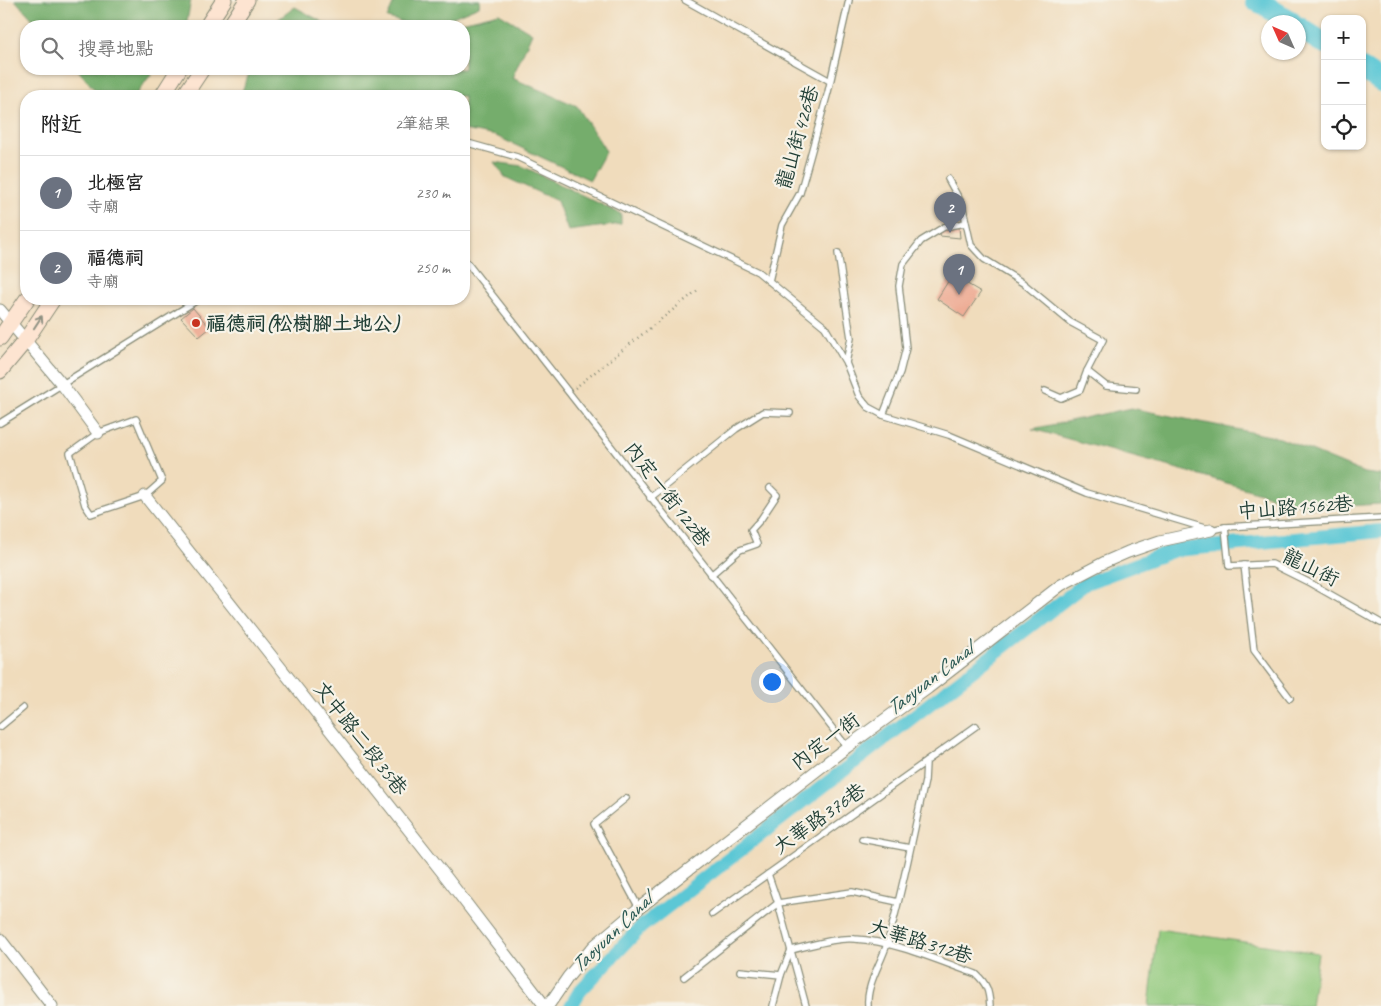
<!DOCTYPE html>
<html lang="zh-TW">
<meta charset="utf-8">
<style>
body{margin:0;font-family:Caveat,"LXGW WenKai TC",sans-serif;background:#f6f6f6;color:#222}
.controls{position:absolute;right:15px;top:15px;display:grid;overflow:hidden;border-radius:10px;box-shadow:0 1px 4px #0004}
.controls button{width:45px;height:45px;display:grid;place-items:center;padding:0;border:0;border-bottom:1px solid #e0e0e0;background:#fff;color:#222;font:25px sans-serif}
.compass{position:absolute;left:1261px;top:15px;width:45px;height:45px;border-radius:50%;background:#fff;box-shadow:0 1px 4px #0004;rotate:315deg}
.you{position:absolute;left:771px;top:681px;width:18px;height:18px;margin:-12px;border:4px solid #fff;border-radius:50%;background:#1a73e8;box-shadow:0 0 0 8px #1a73e833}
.badge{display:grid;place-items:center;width:32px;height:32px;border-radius:50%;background:#0b8043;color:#fff;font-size:16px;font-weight:700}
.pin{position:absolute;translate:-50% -41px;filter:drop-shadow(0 1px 2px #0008)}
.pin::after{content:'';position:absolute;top:26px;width:18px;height:15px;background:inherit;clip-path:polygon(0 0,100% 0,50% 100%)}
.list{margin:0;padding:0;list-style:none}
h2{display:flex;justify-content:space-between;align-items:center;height:65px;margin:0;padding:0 20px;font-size:21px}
h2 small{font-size:16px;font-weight:400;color:#767676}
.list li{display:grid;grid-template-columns:32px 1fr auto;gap:15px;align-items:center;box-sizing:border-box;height:75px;padding:0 20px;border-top:1px solid #e0e0e0}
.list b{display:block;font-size:19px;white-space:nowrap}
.list p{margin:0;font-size:16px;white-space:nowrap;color:#767676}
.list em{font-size:16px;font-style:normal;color:#767676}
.icon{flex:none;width:28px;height:28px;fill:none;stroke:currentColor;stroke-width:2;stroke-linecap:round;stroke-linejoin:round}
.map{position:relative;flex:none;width:1381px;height:1006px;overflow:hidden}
.search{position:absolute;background:#fff;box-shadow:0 1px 4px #0004;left:20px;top:20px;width:450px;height:55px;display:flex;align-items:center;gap:12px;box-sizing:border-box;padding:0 18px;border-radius:20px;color:#767676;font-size:19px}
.panel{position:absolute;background:#fff;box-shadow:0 1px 4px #0004;left:20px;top:90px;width:450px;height:215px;border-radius:20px}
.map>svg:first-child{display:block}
.green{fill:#91c97d;stroke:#588358}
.forest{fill:#74ad6c;stroke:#4a7550}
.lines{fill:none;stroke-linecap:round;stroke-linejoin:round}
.canal{stroke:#5cc7d5;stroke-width:14}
.river{stroke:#5cc7d5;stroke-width:22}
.building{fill:#eead96}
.lane-casing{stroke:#888c78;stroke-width:8}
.street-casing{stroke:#888c78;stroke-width:13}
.secondary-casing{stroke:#888c78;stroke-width:17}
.path{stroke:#888c78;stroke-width:2.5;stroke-dasharray:1 4;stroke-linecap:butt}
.lane{stroke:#fff;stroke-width:5.5}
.street{stroke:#fff;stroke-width:11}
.secondary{stroke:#fde4d1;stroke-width:15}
.oneway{stroke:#8e9082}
.poi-dot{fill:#c8321e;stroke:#f7f3e8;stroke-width:2}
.labels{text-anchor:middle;stroke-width:4.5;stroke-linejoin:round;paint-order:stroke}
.street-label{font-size:20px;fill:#1f3d34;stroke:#f7f3e8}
.poi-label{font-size:20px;font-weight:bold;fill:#1f3d34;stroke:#f7f3e8;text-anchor:start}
.water-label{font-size:21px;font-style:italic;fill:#2b5954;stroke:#f7f3e8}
</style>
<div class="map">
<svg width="1381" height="1006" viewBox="0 0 1381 1006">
<rect width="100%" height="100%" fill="#f7f3e8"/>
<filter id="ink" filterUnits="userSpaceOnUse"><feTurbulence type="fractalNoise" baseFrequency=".02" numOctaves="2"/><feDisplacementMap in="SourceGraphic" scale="10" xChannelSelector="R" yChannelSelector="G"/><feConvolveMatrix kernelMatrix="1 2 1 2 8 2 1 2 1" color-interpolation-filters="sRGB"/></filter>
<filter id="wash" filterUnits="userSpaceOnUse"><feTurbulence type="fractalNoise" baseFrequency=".0096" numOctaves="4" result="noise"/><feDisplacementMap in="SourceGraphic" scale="20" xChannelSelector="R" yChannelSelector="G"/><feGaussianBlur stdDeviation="1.12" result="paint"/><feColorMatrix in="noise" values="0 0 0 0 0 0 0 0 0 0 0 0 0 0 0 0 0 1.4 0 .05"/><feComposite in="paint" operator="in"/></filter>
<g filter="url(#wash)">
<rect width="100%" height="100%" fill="#f0dcbc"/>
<path class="green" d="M1158,929L1318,953L1311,1006H1149Z"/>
<g class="forest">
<path d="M15,0H191L186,26H39Z"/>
<path d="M395,0H480L479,6L432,26H418L387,18Z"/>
<path d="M295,7L330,26H269Z"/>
<path d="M499,13L532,33L512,78L577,106L606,151L590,180L496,136L464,130V96H316L310,95V96H240L251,69H464V26H445Z"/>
<path d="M77,69H155L135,96H100Z"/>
<path d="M494,162L522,166L621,214V224L568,231L557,201L505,177Z"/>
<path d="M1131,408L1280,438L1364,473L1381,475V504L1310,508L1200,475L1032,429Z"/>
</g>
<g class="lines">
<path class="canal" d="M571,1006L580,991L641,927L1086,583L1175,550L1381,531"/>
<g class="river">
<path d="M1256,0L1291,22"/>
<path d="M1298,27L1325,44"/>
<path d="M1362,69L1381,81"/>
</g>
</g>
<g id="blocks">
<g class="building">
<path d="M959,227L960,238L940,236L941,229Z"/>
<path d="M952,275L981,292L964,317L937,299Z"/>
<path d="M193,308L210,328L199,337L181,318Z"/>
</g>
</g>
</g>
<g filter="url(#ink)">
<use href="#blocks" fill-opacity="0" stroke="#888c78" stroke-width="1"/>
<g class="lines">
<g class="lane-casing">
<g id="lane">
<path d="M685,0L830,81"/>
<path d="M464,142L517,157L758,272L825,327L846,363L859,396L868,407L883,415L949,435L1087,493L1211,530L1225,527L1381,518"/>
<path d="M948,179L962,204L971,245L984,259L1023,283L1070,322L1103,340L1087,371L1106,386L1136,389"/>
<path d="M838,253L851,338L846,363"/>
<path d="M464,259L847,747"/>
<path d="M769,281L782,225L800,193L828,92L849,0"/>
<path d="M1045,391L1061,398L1080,390L1087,371"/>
<path d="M883,415L900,372L906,348L899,286L903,264L921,241L944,227L965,223"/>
<path d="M136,419L162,481L145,496L91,514L85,505L70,453L98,433Z"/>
<path d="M0,423L199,299H204"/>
<path d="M650,498L736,429L763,412L790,413"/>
<path d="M1225,527L1229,566L1272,564L1310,583L1381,623"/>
<path d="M1244,565L1254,650L1290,698"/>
<path d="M711,575L740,550L757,544L751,530L761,519L777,495L770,488"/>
<path d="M0,727L23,708"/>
<path d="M626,798L594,824L639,908"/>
<path d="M862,839L910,848"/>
<path d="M768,874L778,903L806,1006"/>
<path d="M712,914L976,726"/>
<path d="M791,950C810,946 836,937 855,939C894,941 939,961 976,974C987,984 989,991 990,1006"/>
<path d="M740,971L781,975"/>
<path d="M684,977L778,903L852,892L898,902"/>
<path d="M773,1006L781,975L791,950"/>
<path d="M868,1006C866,984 882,962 888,941C903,889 913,835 925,781L926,762"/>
</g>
</g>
<g class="street-casing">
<g id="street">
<path d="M0,310L61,383L98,433"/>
<path d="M145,496L446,877L545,1006"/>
<path d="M0,939L52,1006"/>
<path d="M548,1006L568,977L594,946L639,908L847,747L928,688L1061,585L1105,562L1128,552L1160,541L1211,530"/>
</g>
</g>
<g class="secondary-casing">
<g id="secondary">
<path d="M207,26L224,0"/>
<path d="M230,26L247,0"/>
<path d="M162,96L179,69"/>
<path d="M184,96L202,69"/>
<path d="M0,338L27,299"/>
<path d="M0,371L25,341L53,299"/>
</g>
</g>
<path class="path" d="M575,388L699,289"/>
<use href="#lane" class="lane"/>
<use href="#street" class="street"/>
<use href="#secondary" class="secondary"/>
</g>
<defs><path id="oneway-shaft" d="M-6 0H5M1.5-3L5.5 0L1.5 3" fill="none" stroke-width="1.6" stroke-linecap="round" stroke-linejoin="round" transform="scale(1.25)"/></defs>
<use class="oneway" href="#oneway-shaft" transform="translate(38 322) rotate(-57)"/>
</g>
<circle class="poi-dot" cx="196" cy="323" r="5"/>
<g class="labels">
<g class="street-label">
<text transform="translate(797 137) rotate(-74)" y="7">龍山街426巷</text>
<text transform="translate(668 494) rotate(52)" y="7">內定一街122巷</text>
<text transform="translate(1295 507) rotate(-4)" y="7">中山路1562巷</text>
<text transform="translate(1311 567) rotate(26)" y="7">龍山街</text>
<text transform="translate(361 738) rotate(52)" y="7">文中路二段35巷</text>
<text transform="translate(825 741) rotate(-37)" y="7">內定一街</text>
<text transform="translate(819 818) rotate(-35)" y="7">大華路376巷</text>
<text transform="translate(921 941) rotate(17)" y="7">大華路312巷</text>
</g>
<g class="poi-label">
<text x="206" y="330">福德祠(松樹腳土地公)</text>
</g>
<g class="water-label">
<text transform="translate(929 679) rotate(-38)" y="7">Taoyuan Canal</text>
<text transform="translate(611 933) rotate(-44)" y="7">Taoyuan Canal</text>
</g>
</g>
</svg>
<div class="controls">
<button>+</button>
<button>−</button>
<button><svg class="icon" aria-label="locate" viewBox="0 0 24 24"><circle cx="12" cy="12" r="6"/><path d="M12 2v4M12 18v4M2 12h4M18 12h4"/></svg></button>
</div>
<svg class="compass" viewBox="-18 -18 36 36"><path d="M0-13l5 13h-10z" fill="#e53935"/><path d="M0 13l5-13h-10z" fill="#767676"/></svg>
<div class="you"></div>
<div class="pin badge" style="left:959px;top:295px;background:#6b7280">1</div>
<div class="pin badge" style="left:950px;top:233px;background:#6b7280">2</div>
<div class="search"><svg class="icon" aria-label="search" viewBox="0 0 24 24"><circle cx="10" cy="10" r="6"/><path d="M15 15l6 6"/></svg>搜尋地點</div>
<section class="panel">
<h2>附近<small>2筆結果</small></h2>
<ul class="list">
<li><span class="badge" style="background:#6b7280">1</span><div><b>北極宮</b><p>寺廟</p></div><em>230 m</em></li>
<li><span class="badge" style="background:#6b7280">2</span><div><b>福德祠</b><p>寺廟</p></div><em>250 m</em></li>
</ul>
</section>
</div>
